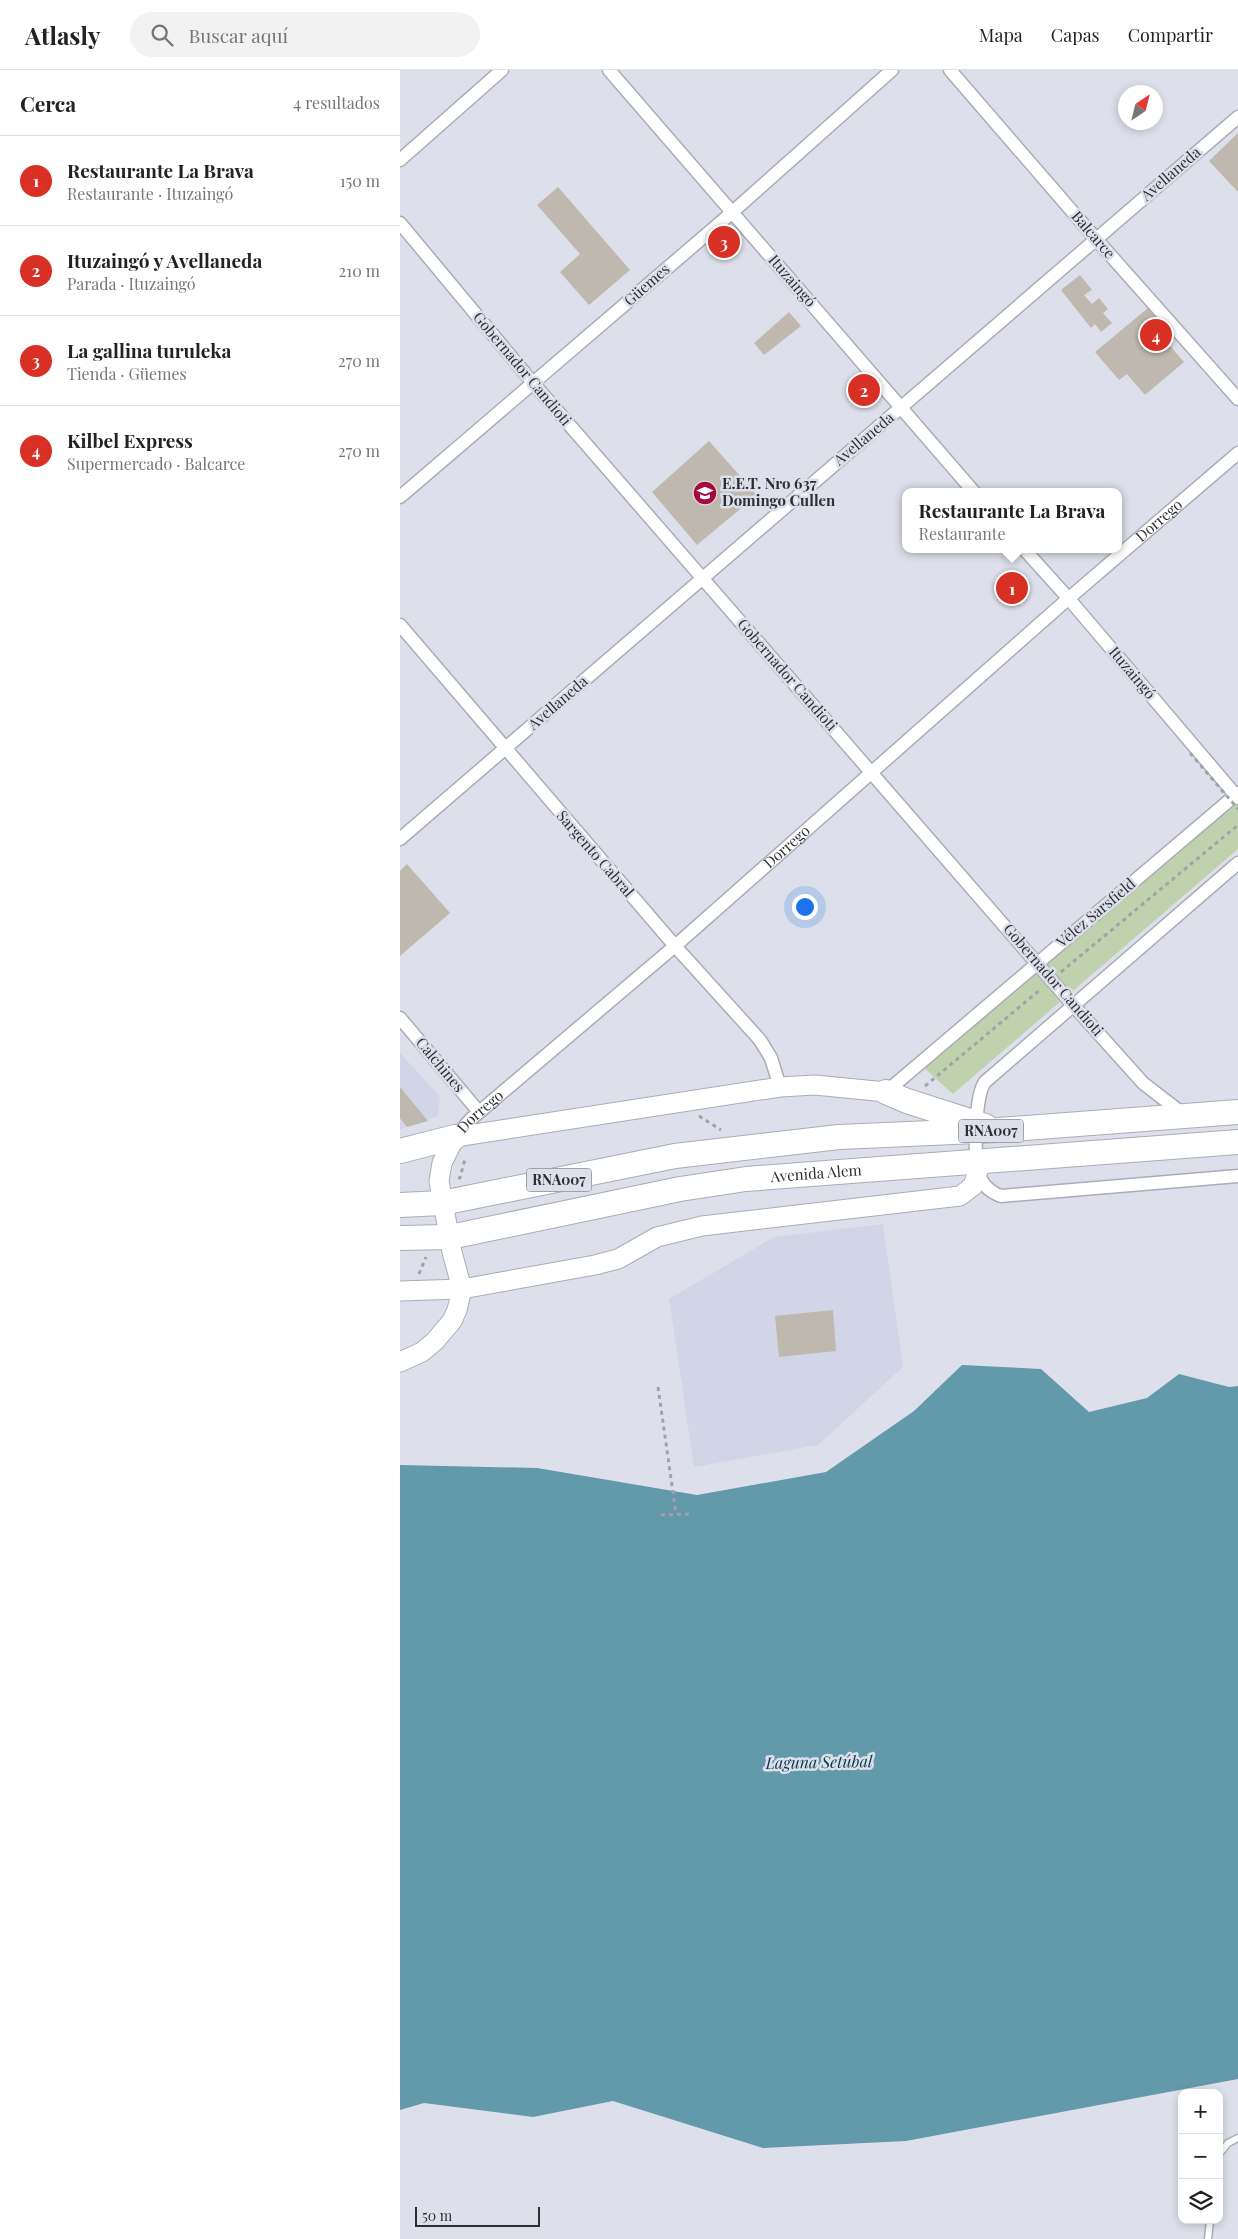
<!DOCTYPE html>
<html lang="es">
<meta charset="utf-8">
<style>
body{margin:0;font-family:"Playfair Display",serif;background:#f2f2f2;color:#222}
.controls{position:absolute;right:15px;bottom:15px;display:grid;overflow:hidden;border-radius:10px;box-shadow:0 2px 8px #0003}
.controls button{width:45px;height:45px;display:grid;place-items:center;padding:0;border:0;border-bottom:1px solid #e0e0e0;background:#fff;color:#222;font:25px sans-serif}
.compass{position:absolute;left:718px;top:15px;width:45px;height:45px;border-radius:50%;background:#fff;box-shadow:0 2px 8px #0003;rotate:35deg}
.scale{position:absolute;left:15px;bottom:12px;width:125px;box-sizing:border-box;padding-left:5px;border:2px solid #2d2e31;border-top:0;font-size:14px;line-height:18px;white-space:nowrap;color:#2d2e31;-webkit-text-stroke:4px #dde0ea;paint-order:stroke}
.you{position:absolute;left:404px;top:836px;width:18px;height:18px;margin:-12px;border:4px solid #fff;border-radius:50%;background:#1a73e8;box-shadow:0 0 0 8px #1a73e833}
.badge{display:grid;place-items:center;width:32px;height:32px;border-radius:50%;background:#d93025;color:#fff;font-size:16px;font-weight:700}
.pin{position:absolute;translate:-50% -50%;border:2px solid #fff;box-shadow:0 1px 5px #0006}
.popup{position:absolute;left:502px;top:418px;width:220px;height:65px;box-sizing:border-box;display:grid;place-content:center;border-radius:10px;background:#fff;filter:drop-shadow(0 1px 4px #0005);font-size:16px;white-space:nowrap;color:#767676}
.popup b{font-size:19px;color:#222}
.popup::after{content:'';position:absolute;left:50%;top:100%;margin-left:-10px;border:10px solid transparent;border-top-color:#fff}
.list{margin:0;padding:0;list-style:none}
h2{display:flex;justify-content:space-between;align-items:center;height:65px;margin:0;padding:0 20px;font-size:21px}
h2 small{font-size:16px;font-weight:400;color:#767676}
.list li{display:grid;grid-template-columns:32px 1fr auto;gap:15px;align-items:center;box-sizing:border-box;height:90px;padding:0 20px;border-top:1px solid #e0e0e0}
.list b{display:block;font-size:19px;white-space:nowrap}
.list p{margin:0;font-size:16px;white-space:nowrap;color:#767676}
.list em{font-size:16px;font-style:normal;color:#767676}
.icon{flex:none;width:28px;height:28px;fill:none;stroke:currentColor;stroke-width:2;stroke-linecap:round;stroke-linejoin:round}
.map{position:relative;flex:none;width:838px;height:2169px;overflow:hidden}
header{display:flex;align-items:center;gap:30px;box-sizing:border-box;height:70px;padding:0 25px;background:#fff;border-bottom:1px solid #e0e0e0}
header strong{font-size:24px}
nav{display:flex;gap:28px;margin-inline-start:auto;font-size:18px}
.search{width:350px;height:45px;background:#f2f2f2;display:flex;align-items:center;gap:12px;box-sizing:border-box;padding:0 18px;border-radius:28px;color:#767676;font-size:19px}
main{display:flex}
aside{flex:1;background:#fff}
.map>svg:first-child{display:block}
.built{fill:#d1d5e6}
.green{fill:#bfd2ad}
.water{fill:#6299ab}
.building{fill:#beb8af}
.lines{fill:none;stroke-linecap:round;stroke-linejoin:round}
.lane-casing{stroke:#aaadb6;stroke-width:9}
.street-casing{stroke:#aaadb6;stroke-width:15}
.secondary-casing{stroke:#aaadb6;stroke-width:21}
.highway-casing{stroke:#aaadb6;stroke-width:26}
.path{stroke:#9fa2a9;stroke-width:3;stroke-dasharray:4 4;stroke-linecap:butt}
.lane{stroke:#fff;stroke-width:6}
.street{stroke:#fff;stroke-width:12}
.secondary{stroke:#fff;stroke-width:19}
.highway{stroke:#fff;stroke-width:24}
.path-bridge{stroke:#9fa2a9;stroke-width:3;stroke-dasharray:4 4;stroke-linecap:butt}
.labels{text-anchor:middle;stroke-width:5;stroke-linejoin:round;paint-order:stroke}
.shield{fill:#dde0ea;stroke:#626368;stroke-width:1}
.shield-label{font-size:14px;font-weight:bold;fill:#2d2e31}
.street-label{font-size:15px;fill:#2d2e31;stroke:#dde0ea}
.poi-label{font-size:15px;font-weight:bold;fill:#2d2e31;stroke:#dde0ea;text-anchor:start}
.water-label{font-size:16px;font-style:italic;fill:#043946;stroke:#dde0ea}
</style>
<header>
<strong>Atlasly</strong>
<div class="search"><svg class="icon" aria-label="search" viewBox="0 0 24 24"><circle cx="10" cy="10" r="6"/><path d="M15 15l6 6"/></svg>Buscar aquí</div>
<nav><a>Mapa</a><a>Capas</a><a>Compartir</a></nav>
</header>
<main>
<aside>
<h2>Cerca<small>4 resultados</small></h2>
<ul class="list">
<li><span class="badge">1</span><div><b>Restaurante La Brava</b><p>Restaurante · Ituzaingó</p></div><em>150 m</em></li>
<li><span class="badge">2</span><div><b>Ituzaingó y Avellaneda</b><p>Parada · Ituzaingó</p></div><em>210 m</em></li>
<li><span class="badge">3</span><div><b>La gallina turuleka</b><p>Tienda · Güemes</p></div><em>270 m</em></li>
<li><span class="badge">4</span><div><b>Kilbel Express</b><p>Supermercado · Balcarce</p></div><em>270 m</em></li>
</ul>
</aside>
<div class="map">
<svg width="838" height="2169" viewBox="0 0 838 2169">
<rect width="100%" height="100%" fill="#dde0ea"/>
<g class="built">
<path d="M0,983L40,1027L38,1046L0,1059Z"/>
<path d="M483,1154L503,1297L418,1375L294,1397L269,1229L374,1167Z"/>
</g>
<path class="green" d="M838,731V779L553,1024L523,997Z"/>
<path class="water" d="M562,1295L641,1299L689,1342L747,1328L779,1304L829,1317L838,1316V2009L506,2071L363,2078L213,2031L133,2047L24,2033L0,2040V1395L137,1398L297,1425L426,1402L514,1341Z"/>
<g class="building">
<path d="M838,63V122L809,91Z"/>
<path d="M158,117L230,200L189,235L160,202L180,184L137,135Z"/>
<path d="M324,167L336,180L315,176Z"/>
<path d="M680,205L692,220L684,225L692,234L699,228L708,239L703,243L712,253L701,262L695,254L691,258L661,220Z"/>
<path d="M748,238L772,266L766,271L784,292L745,325L727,304L719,310L695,282Z"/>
<path d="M389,242L401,256L364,285L354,273Z"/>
<path d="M309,371L357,425L297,475L252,422Z"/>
<path d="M7,794L50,843L0,886V801Z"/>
<path d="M0,1017L28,1051L7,1057L0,1048Z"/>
<path d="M433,1240L436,1281L379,1287L375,1246Z"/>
</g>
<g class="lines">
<g class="lane-casing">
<g id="lane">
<path d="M819,2084L828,2073L838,2068"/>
<path d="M808,2169L810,2150"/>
</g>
</g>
<g class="street-casing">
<g id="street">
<path d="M209,0L574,422"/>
<path d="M550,0L696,169L838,329"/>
<path d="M0,90L102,0"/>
<path d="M0,153L133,313L673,935L743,1013L783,1044"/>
<path d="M0,427L328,146L492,0"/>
<path d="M624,479L669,529L838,728"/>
<path d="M0,555L275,876L360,970L371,988L380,1017"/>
<path d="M0,769L838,47"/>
<path d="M838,793L585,1012C575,1025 574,1084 578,1101C581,1114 590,1122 601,1126L838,1106"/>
<path d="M0,948L79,1042"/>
<path d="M486,1022L838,723"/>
<path id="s1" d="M55,1067L71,1049L275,876L661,535L838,383"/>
</g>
</g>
<g class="secondary-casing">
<g id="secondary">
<path d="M0,1221L62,1219L195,1195L218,1189L257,1167L302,1156L560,1126L573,1116L578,1101"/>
<path d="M0,1292L22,1282L35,1271L52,1251L57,1240L62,1219L52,1182L39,1111L42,1093L55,1067L380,1017L415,1015L486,1022"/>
</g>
</g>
<g class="highway-casing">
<g id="highway">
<path d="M486,1022L507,1031L585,1056"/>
<path d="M0,1081L55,1067"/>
<path d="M0,1135L42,1133L275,1086L439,1067L599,1060L838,1042"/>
<path id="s2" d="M0,1168L50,1167L280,1119L346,1109L838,1072"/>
</g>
</g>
<g class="path">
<path d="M661,902L838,755"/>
<path d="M525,1016L641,919"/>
<path d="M299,1046L321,1060"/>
<path d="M58,1108H60L65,1089"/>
<path d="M19,1204L26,1187"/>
<path d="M258,1317L276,1444"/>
<path d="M261,1445L292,1444"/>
</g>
<use href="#lane" class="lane"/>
<use href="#street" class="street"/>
<use href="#secondary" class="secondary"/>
<use href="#highway" class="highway"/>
<path class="path-bridge" d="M790,683L838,739"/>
</g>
<defs>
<g id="school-disc" transform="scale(1.25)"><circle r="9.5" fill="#a40940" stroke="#dde0ea"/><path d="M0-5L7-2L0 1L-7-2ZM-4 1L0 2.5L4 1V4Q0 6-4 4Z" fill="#fff"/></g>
</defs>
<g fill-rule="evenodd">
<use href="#school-disc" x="305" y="423"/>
</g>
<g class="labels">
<g class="shield">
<rect x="558.5" y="1049.5" width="65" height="23" rx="4"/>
<rect x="126.5" y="1098.5" width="65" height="23" rx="4"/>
</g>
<g class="shield-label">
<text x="591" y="1066">RNA007</text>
<text x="159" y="1115">RNA007</text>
</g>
<g class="street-label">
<text transform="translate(771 104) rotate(-41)" y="5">Avellaneda</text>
<text transform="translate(693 165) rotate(49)" y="5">Balcarce</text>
<text transform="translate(392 211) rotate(49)" y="5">Ituzaingó</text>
<text transform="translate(247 215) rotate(-41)" y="5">Güemes</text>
<text transform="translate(122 299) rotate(50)" y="5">Gobernador Candioti</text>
<text transform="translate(464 369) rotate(-40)" y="5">Avellaneda</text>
<text dy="5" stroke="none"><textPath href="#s1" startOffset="936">Dorrego</textPath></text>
<text transform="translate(732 603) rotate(50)" y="5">Ituzaingó</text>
<text transform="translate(387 605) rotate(49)" y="5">Gobernador Candioti</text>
<text transform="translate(158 633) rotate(-41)" y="5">Avellaneda</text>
<text dy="5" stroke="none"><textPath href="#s1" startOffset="441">Dorrego</textPath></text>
<text transform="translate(195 784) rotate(49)" y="5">Sargento Cabral</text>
<text transform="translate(696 843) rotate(-40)" y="5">Vélez Sarsfield</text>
<text transform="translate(653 910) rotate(49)" y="5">Gobernador Candioti</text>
<text transform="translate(40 995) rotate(50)" y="5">Calchines</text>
<text dy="5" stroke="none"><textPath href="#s1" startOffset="36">Dorrego</textPath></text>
<text dy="5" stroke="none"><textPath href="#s2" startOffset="422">Avenida Alem</textPath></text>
</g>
<g class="poi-label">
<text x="322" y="419">E.E.T. Nro 637<tspan x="322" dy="17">Domingo Cullen</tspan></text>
</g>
<g class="water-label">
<text transform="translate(419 1692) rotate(-1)" y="6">Laguna Setúbal</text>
</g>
</g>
</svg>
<div class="controls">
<button>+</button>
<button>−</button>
<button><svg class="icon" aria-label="layers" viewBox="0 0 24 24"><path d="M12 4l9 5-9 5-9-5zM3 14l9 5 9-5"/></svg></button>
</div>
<svg class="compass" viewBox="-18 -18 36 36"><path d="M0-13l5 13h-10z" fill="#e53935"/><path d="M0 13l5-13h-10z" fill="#767676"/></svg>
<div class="scale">50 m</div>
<div class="you"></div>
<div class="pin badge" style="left:612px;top:518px">1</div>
<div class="popup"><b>Restaurante La Brava</b>Restaurante</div>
<div class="pin badge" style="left:464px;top:320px">2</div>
<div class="pin badge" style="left:324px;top:172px">3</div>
<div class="pin badge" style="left:756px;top:265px">4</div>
</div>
</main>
